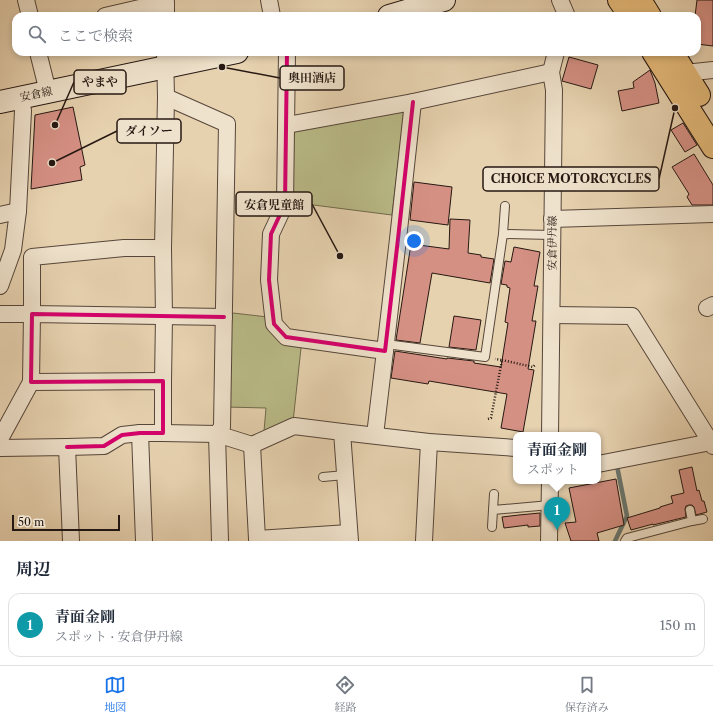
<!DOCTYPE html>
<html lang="ja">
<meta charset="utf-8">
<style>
body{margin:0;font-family:"Libre Caslon Text","Noto Serif JP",serif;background:#f6f6f7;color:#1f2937}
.scale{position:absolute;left:12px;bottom:10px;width:108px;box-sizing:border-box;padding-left:4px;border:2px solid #261812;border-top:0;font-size:11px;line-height:14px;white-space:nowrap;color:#261812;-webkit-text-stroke:3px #efe2cc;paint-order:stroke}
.you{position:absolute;left:414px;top:241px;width:14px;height:14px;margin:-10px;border:3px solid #fff;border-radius:50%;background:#1a73e8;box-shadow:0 0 0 6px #1a73e833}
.badge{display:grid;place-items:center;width:26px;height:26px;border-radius:50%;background:#1a73e8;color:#fff;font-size:13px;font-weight:700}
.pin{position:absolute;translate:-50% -33px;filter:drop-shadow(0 1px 2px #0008)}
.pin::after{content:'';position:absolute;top:21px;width:14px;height:12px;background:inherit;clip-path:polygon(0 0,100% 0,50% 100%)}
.popup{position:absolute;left:513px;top:432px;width:88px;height:52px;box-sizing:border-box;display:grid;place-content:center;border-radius:8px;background:#fff;filter:drop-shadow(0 1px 3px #0005);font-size:13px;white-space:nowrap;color:#747a83}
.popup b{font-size:15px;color:#1f2937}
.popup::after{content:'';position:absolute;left:50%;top:100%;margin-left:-8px;border:8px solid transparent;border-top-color:#fff}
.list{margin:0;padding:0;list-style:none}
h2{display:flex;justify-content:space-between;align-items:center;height:52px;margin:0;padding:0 16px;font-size:17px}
h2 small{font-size:13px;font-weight:400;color:#747a83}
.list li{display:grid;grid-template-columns:26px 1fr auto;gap:12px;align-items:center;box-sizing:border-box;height:64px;margin:0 8px 8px;padding:0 8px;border:1px solid #e0e1e3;border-radius:12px}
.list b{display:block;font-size:15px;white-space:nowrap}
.list p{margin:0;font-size:13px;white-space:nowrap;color:#747a83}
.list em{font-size:13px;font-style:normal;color:#747a83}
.icon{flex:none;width:22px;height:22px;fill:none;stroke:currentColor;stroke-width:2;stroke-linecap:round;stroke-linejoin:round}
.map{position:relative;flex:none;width:713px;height:541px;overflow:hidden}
.search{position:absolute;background:#fff;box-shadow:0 2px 6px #0003;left:12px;right:12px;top:12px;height:44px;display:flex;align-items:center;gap:10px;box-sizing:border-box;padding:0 14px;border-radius:12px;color:#747a83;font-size:15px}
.sheet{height:124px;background:#fff}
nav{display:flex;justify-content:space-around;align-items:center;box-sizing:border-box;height:56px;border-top:1px solid #e0e1e3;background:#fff;font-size:11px;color:#747a83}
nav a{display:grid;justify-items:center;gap:2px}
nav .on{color:#1a73e8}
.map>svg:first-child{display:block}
.green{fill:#b9bb88;stroke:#706a4d}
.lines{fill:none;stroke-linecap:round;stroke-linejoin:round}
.stream{stroke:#6a7770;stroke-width:4.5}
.building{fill:#d59084;stroke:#261812}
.lane-casing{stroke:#56463a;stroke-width:10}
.street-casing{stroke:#56463a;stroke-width:18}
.secondary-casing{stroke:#261812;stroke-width:24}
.primary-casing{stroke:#261812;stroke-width:24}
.path{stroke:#261812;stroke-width:2.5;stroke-dasharray:1 2;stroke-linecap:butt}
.lane{stroke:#efe2cc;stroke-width:8}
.street{stroke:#efe2cc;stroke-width:16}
.secondary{stroke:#efe2cc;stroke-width:22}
.primary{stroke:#e4b978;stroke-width:22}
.cycleway-casing{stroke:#efe2cc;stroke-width:6}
.cycleway{stroke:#d6006c;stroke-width:4}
.labels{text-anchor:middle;stroke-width:4;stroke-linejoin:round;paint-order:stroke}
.street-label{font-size:11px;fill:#261812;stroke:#efe2cc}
.leader{fill:none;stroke:#261812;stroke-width:1.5}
.callout-dot{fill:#261812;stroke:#efe2cc;stroke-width:1.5}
.callout{fill:#efe2cc;stroke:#261812;stroke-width:1.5}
.callout-label{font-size:12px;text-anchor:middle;font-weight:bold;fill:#261812}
</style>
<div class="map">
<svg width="713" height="541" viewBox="0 0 713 541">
<rect width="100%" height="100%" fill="#e7d2b0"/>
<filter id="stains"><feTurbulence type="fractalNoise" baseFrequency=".005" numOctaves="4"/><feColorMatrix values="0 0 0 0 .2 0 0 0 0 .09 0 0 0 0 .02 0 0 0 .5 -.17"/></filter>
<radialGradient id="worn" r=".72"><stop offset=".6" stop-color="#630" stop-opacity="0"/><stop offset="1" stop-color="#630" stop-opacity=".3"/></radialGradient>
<g class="green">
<path d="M399,108L404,112L392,215L290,202L291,136L295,131Z"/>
<path d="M233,313L268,317L285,339L301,348L293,422L281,423L264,431L266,408L225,407L227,319Z"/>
</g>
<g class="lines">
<path class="stream" d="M615,541L626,518L627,516L617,466"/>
</g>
<g class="building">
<path d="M697,0H713V46L697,44V16H695Z"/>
<path d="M569,57L598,65L591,89L562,81Z"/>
<path d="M650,70L655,83L659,103L622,111L618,91L634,88L633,82Z"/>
<path d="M73,107L85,165L80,167L82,180L31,189L35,115Z"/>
<path d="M683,123L697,145L685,152L671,130Z"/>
<path d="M694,154L713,185V205H692L687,197L689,194L672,167Z"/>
<path d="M414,182L452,187L448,225L410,220Z"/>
<path d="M450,219L470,220L468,253L481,255V257L494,259L490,283L432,273L420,343L396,340L411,244L449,249Z"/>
<path d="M514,247L540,252L534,286H538L532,321H536L528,369L534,370L523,432L501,428L507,394L429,381L428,384L391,378L395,351L447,359V358L474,361V363L501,367L508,323L505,322L510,288L507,287V285L501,284L505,261L511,262Z"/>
<path d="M454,316L481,320L476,350L449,347Z"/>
<path d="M692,467L697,491L699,490L702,501H704L707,512L696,515L694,507L692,505H689L686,506L685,509L686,517L653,525V524L631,530L627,518L660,508V507L673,503L671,496L684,493L679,470Z"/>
<path d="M616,479L624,525L597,533L599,541H571L565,523L576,522L569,488Z"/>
<path d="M540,513V526L528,527V525L504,528L502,517L519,515Z"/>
</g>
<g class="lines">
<g class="lane-casing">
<g id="lane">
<path d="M503,234L552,235"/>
<path d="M386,344L485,357L503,234L505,206"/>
<path d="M323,477L345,475"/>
<path d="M493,510L494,494"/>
<path d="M692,521L703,519"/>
<path d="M492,527L493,510L550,505"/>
<path d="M625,541L627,538L692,521L690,510"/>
</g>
</g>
<g class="street-casing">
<g id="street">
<path d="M26,0L30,16"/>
<path d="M269,0L272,16"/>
<path d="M560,0L566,14L565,16"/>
<path d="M105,16L166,2V16"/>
<path d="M38,52L48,92"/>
<path d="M287,52L285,204L271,234L269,280L274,324L286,337L385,351L398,239L413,102"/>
<path d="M679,78L685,73L713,70"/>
<path d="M166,97L227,124L222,427L217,434L220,541"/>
<path d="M287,125L413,102L551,72"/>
<path d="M0,215L18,211"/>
<path d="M552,219L713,214"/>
<path d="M0,286L13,250L18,211L23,111L21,97"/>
<path d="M707,308L713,305"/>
<path d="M0,314H32V257L124,248H163"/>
<path d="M552,315L632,316L713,446"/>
<path d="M163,381L164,317L163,248L166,97L165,52"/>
<path d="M342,432L429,442L516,448"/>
<path d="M140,433L144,541"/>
<path d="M163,433L217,434L252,445"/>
<path d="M375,435L385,351"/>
<path d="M550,435L554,90L551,72L556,52"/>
<path d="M0,439L31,382"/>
<path d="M67,447L104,446L122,435L140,433H163V381L31,382L32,314L224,317"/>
<path d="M0,448L67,447L71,541"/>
<path d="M598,464L711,442L713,441"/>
<path d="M257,539L252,445L294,426L342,432L350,541"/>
<path d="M257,541V539L349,533"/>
<path d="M424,541L429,442"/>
<path d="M549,541L550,481"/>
</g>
</g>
<g class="secondary-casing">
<g id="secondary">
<path d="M389,16L444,0"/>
<path d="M0,102L237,52"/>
</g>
</g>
<g class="primary-casing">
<g id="primary">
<path d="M619,0L630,16"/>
<path d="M640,0L650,16"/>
<path d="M653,52L713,147"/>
<path d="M672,52L699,95"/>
</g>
</g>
<g class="path">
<path d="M502,360L533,367L535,365"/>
<path d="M488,419L491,418L502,360L495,359"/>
</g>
<use href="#lane" class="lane"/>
<use href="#street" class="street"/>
<use href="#secondary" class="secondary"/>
<use href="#primary" class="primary"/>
<g class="cycleway-casing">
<g id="cycleway">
<path d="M287,52L285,204L271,234L269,280L274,324L286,337L385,351L398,239L413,102"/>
<path d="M67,447L104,446L122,435L140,433H163V381L31,382L32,314L224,317"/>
</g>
</g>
<use href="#cycleway" class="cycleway"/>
</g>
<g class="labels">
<g class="street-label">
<text transform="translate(36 94) rotate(-12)" y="4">安倉線</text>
<text transform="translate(552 243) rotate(-90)" y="4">安倉伊丹線</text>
</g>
</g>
<path class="leader" d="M222 67L280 78M55 125L74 82M52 163L117 131M675 108L659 179M340 256L312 204"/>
<g class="callout-dot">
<circle cx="222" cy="67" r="4"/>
<circle cx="55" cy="125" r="4"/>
<circle cx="52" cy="163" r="4"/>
<circle cx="675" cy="108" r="4"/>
<circle cx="340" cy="256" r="4"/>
</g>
<g class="callout">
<rect x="280" y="66" width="64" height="24" rx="4"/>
<rect x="74" y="70" width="52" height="24" rx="4"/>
<rect x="117" y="119" width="64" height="24" rx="4"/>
<rect x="483" y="167" width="176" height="24" rx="4"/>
<rect x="236" y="192" width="76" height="24" rx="4"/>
</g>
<g class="callout-label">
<text x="312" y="82">奥田酒店</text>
<text x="100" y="86">やまや</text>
<text x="149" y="135">ダイソー</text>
<text x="571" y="183">CHOICE MOTORCYCLES</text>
<text x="274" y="209">安倉児童館</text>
</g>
<rect width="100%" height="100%" filter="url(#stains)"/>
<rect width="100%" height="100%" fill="url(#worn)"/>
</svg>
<div class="scale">50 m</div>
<div class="you"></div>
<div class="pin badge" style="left:557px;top:530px;background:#0f9aa8">1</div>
<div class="popup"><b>青面金剛</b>スポット</div>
<div class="search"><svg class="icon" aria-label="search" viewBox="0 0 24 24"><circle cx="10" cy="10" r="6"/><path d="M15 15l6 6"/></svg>ここで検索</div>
</div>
<section class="sheet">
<h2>周辺<small></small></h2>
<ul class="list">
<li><span class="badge" style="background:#0f9aa8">1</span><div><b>青面金剛</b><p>スポット · 安倉伊丹線</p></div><em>150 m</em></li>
</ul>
</section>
<nav>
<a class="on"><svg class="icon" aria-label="map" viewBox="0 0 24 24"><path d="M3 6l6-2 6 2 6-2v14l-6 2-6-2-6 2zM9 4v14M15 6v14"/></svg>地図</a>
<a><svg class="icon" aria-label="directions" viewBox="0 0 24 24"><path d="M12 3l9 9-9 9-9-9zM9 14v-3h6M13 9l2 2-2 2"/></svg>経路</a>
<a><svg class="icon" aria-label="saved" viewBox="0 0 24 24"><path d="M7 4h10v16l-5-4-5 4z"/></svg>保存済み</a>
</nav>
